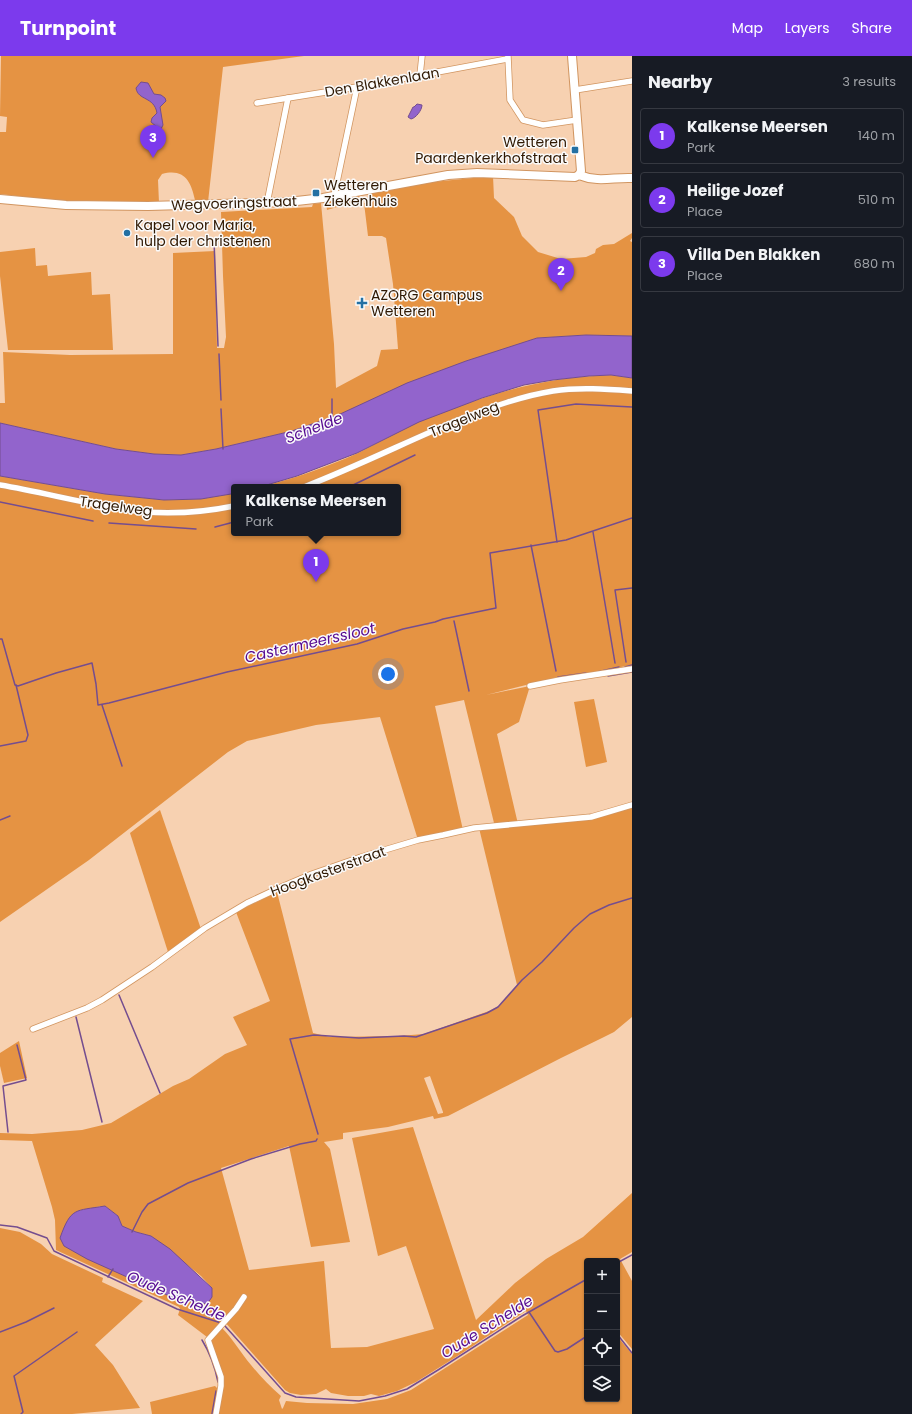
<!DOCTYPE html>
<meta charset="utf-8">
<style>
body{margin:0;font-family:Poppins,sans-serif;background:#20242c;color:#f1f3f6}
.controls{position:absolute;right:12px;bottom:12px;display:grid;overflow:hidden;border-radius:4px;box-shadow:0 1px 3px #0004}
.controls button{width:36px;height:36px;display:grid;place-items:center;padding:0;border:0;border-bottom:1px solid #363941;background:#171b24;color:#f1f3f6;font:20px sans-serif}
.you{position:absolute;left:388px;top:618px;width:14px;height:14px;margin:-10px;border:3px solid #fff;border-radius:50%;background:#1a73e8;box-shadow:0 0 0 6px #1a73e833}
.badge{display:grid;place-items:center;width:26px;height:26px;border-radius:50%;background:#7c3aed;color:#fff;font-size:13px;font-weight:700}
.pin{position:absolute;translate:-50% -33px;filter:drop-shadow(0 1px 2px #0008)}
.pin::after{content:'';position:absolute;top:21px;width:14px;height:12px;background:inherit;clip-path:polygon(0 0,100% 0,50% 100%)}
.popup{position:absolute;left:231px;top:428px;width:170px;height:52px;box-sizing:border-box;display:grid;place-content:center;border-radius:4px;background:#171b24;filter:drop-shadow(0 1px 3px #0005);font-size:13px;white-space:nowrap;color:#9ea1a6}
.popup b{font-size:15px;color:#f1f3f6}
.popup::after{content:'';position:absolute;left:50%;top:100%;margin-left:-8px;border:8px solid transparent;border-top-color:#171b24}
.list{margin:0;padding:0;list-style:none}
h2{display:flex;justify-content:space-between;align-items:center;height:52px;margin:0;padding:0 16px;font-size:17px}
h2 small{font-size:13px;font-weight:400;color:#9ea1a6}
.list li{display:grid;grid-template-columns:26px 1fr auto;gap:12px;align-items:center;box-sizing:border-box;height:56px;margin:0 8px 8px;padding:0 8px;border:1px solid #363941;border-radius:4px}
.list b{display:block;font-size:15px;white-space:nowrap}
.list p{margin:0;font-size:13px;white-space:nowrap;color:#9ea1a6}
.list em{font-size:13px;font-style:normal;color:#9ea1a6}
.icon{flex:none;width:22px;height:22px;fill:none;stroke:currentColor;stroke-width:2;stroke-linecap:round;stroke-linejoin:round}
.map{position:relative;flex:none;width:632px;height:1358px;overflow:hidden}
header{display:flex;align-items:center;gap:24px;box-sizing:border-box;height:56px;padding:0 20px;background:#7c3aed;color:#fff}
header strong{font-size:19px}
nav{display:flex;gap:22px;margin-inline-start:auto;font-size:14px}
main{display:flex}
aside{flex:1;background:#171b24}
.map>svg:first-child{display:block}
.green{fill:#e59343;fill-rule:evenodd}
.water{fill:#9264cc;stroke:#744d8f}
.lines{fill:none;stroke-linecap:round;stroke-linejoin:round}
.stream{stroke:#744d8f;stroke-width:1.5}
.street-casing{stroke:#d19560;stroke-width:7}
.secondary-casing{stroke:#d19560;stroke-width:10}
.street{stroke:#fff;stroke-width:5.5}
.secondary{stroke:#fff;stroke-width:8}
.poi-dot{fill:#2370a3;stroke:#fafafa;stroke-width:1.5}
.labels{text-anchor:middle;stroke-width:3;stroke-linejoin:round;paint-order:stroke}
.street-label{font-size:14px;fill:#2f1802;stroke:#fafafa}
.poi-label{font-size:14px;fill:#2f1802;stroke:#fafafa;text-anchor:start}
.water-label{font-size:15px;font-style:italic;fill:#560b91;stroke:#fafafa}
</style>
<header>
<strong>Turnpoint</strong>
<nav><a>Map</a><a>Layers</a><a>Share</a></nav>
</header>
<main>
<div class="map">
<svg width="632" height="1358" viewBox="0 0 632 1358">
<rect width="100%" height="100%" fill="#f7d1b1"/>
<g class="green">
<path d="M1,0H304L223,11L208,146L195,144C191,125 184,112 162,118L158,124L159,147L66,146L0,138V76H6L7,61L0,60Z"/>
<path d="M493,120L494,142L514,161L522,180L538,196L561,203L586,201L595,197L596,193L603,189L614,188L632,177V182L630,185L632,186V280L586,279L537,282L338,359L292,375L216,393L181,399L154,398L116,393L0,367V347H5L3,296L70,299L173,298V197L215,195L217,292H224L226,281L223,220L221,156L312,151L313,148L321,147L334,288L336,332L377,310L381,294L398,293L393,228L386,182L382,180H368L364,147L373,146L371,137L412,128Z"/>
<path d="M359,139L360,144L327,154L326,146L338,143L339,144H343L342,142Z"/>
<path d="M35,192L36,210L47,209L48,220L91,216L92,239L110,238L113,294H8L0,220V196Z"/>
<path d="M611,319L632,322V609L593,616L558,621L486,639L530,630L519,666L497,678L518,768L579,762L632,749V961L614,976L602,982L561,1002L448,1060L434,1063L433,1060L388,1071L343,1077V1083L324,1086L330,1093L350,1186L311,1191L289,1090L221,1112L249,1214L324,1205L331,1292L367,1291L434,1273L406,1190L378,1200L352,1082L413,1071L476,1264L515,1227L546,1203L583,1181L632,1137V1196L620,1203L632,1225V1293L617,1275V1205H587V1343H617V1280L632,1298V1358H217L222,1331L210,1286L212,1282L222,1272C233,1283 241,1297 251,1309C260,1320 270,1331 281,1340L279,1344L282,1353L283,1352L286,1345L307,1347L353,1348L387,1343L411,1334L528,1259L526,1255L456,1301L416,1326L397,1335L379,1340L371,1338L364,1340H348L331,1337L326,1333L316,1338L301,1339L290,1337L285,1334L224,1265L207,1281L178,1259L180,1253L179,1251L56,1194L55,1164L52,1151L32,1085L0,1084V1077L32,1078L82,1074L111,1067L173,1030L189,1023L225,998L247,989L233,961L270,945L236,856L277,836L313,977L330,981L398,980L424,978L489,955L499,950L517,929L479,772L495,771L464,644L435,650L463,774L418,784L380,661L316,669L260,682L247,685L228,696L89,804L0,866V420L105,438L164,444L201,443L234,437V477H398V431H260C293,423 327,411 358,397C378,387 397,376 417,366C429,361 442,357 454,352C509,332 553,321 611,319ZM430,1020L443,1056V1057L438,1058L424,1022ZM105,1150L118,1160L122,1170L136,1176L151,1180L201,1220L212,1232L207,1248L195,1245L96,1151Z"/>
<path d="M594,643L607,706L586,711L574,646Z"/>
<path d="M160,754L201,873L168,896L130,777Z"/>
<path d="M19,985L27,1022L4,1027L0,1010V997Z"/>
<path d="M0,1172L20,1176L41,1188L52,1198L103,1222L102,1226L143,1245L95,1289L113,1309L140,1352L72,1358H0Z"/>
<path d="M215,1330L218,1333L214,1358H152L150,1346Z"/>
</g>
<g class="water">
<path d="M141,26L148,27L154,38L161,39L165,42L166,45L160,51L163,69L161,73L157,71L151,66L152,62L157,57C154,40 138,45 136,32Z"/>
<path d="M417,48L422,49C422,54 416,62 411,63L408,61L413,51H414Z"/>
<path d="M586,279L632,280V322L611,319L589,320L553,324L524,329L482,342L419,366L357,397L297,420L260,431H234V437L231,438L201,443L164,444L105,438L0,420V367L116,393L154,398L181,399L216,393L292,375L338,359L407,327L466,305L537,282Z"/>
<path d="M105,1150L118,1160L122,1170L136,1176L151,1180L170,1193L212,1232V1241L207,1248L176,1243L87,1203L64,1190L60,1182C71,1151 75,1155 105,1150Z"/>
</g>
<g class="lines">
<g class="stream">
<path d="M214,184L218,290"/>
<path d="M219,298L221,344"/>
<path d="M332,343V361"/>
<path d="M221,353L223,393"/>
<path d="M349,431L415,399"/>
<path d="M0,446L93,465"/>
<path d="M109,467L196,473"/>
<path d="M215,471L234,466"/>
<path d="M593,476L615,607"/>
<path d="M557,486L538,354L576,348L632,351"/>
<path d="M531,489L556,615"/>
<path d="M454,565L469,635"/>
<path d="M0,583H2L15,629L18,630L56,617L92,607L96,628L98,649L109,647L227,616L357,588L403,573L435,566L443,563L496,552L490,497L566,484L632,462"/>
<path d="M626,606L615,534L632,532"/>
<path d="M625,611L632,609"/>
<path d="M597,616L619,611"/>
<path d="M608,620L632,616"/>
<path d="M558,621L586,617"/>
<path d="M102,649L122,710"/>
<path d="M0,690L26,685L28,679L16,629"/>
<path d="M0,764L10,760"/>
<path d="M119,939L160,1037"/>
<path d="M76,961L102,1066"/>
<path d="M8,1076L3,1030L26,1024L17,989"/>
<path d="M318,1078L290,983L314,979L359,982L404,980L416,981L487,957L498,951L522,924L542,906L574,872L590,858L609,849L632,842"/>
<path d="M0,1169L17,1171L47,1182L54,1195L177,1253L218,1266L225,1270L285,1337L296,1341L359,1345L385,1340L407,1333L438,1314L522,1260L587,1223"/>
<path d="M132,1176L142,1156L148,1148L188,1127L251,1103L300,1088L316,1085L317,1083"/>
<path d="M617,1207L632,1199"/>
<path d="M108,1221L113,1213"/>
<path d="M529,1256L555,1295L558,1296L567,1293L587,1280"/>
<path d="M0,1276L26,1266L54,1252"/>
<path d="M617,1278L632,1297"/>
<path d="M202,1284C210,1297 215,1311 218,1326"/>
<path d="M21,1358L23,1356L14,1320L77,1276"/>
<path d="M212,1358L216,1335"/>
</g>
<g class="street-casing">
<g id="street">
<path d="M508,1L510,44L523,64L543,69L577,64"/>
<path d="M420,19L422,0"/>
<path d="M575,34L632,25"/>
<path d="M257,47L357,31L507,3"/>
<path d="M334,140L357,31"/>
<path d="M267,147L288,42"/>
<path d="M0,429C48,437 96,451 145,456C175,458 205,456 234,450"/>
<path d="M304,431C358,410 410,384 463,362C492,351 522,340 553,335C579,331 606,333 632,335"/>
<path d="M530,630L560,624L632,613"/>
<path d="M33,973L87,952L102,944L152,911L205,872L247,847L279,832L312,818L361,801L418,784L443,779L474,772L591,761L632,749"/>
<path d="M216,1358L221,1330V1321L208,1284L236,1253L244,1241"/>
</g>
</g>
<g class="secondary-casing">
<g id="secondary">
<path d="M572,0L581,115L579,119"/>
<path d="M0,143L66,149L148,150L288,146L323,142L448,119L477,117L575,121L579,119C599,127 613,121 632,122"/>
</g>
</g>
<use href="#street" class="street"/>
<use href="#secondary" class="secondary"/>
</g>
<g class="poi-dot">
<rect x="571" y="90" width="8" height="8" rx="2"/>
<rect x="312" y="133" width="8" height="8" rx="2"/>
<circle cx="127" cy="177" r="4"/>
<path d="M360 241h4v4h4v4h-4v4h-4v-4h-4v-4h4z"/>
</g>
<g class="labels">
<g class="street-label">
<text transform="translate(382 26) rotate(-10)" y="5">Den Blakkenlaan</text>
<text transform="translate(234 147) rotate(-2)" y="5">Wegvoeringstraat</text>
<text transform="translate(464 363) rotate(-22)" y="5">Tragelweg</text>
<text transform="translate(116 450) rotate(8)" y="5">Tragelweg</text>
<text transform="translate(328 815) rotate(-20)" y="5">Hoogkasterstraat</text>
</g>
<g class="poi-label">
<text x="567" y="91" text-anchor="end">Wetteren<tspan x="567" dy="16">Paardenkerkhofstraat</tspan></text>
<text x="324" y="134">Wetteren<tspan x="324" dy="16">Ziekenhuis</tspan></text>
<text x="135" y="174">Kapel voor Maria,<tspan x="135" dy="16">hulp der christenen</tspan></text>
<text x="371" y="244">AZORG Campus<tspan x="371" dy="16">Wetteren</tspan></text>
</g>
<g class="water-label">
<text transform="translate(314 372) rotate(-21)" y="5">Schelde</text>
<text transform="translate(310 587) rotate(-13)" y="5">Castermeerssloot</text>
<text transform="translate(176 1240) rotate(23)" y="5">Oude Schelde</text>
<text transform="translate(487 1271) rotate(-32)" y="5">Oude Schelde</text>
</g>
</g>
</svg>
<div class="controls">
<button>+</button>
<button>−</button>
<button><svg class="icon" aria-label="locate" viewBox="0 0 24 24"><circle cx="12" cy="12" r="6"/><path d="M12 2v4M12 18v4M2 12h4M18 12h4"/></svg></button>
<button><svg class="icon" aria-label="layers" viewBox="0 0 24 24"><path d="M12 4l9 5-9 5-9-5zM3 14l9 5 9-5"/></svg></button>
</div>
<div class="you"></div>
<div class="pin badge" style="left:316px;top:526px">1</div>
<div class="popup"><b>Kalkense Meersen</b>Park</div>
<div class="pin badge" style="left:561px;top:235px">2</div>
<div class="pin badge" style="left:153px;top:102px">3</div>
</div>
<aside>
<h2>Nearby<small>3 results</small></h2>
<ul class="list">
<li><span class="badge">1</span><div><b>Kalkense Meersen</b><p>Park</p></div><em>140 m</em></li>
<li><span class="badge">2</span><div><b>Heilige Jozef</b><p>Place</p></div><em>510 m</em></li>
<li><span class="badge">3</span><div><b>Villa Den Blakken</b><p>Place</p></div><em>680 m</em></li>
</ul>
</aside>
</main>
